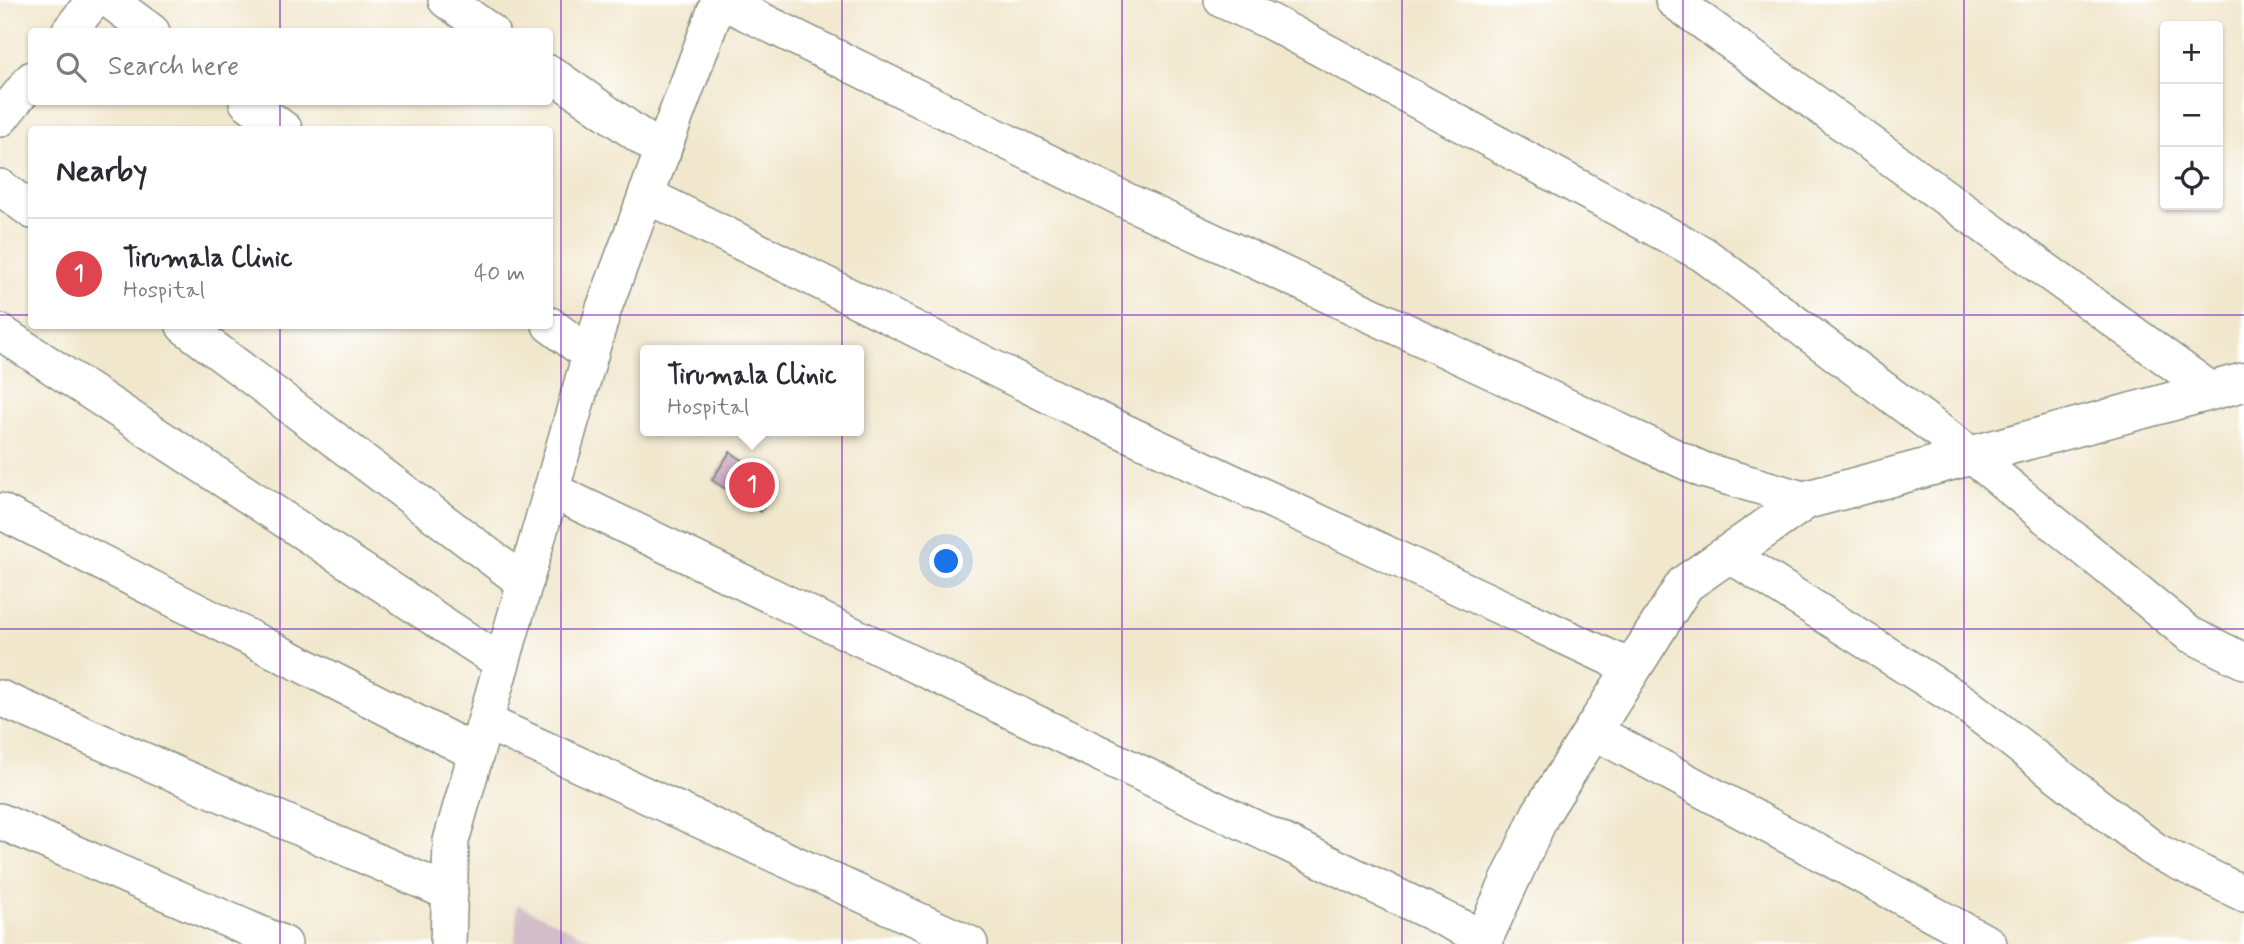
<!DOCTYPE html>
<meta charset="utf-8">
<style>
body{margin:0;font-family:Mynerve,sans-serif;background:#f2f2f3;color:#2b2b33}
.controls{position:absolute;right:21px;top:21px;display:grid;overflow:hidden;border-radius:7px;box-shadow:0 2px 5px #0004}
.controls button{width:63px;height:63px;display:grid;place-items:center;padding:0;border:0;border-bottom:2px solid #e1e1e2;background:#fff;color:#2b2b33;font:35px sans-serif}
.you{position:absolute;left:947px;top:562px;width:24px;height:24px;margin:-18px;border:5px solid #fff;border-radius:50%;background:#1a73e8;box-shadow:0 0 0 10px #1a73e833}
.badge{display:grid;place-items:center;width:46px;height:46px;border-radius:50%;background:#ea580c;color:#fff;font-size:23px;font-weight:700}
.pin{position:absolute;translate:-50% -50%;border:4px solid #fff;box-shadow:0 2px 7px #0006}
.popup{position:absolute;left:640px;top:345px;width:224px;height:91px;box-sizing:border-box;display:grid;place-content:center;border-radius:7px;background:#fff;filter:drop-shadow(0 2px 5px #0005);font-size:23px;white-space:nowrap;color:#7c7c81}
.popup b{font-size:26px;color:#2b2b33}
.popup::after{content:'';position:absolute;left:50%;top:100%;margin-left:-14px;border:14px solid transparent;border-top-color:#fff}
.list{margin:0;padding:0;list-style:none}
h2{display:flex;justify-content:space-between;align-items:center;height:91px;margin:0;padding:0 28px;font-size:30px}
h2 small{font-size:23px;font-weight:400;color:#7c7c81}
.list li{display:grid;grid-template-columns:46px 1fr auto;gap:21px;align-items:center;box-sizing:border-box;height:112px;padding:0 28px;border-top:2px solid #e1e1e2}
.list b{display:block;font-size:26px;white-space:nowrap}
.list p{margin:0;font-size:23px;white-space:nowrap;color:#7c7c81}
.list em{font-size:23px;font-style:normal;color:#7c7c81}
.icon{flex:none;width:38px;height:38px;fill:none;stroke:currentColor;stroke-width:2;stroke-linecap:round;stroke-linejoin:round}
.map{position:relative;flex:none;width:2244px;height:944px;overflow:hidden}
.search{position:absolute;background:#fff;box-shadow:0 2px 5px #0004;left:28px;top:28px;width:525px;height:77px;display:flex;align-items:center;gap:18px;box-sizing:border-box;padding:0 24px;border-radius:7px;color:#7c7c81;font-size:26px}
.panel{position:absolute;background:#fff;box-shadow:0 2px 5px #0004;left:28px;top:126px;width:525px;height:203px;border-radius:7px}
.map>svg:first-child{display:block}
.industrial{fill:#d2bdc8}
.building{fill:#c8a1be}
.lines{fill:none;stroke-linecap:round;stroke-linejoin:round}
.minor-casing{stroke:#889280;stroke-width:38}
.tertiary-casing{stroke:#889280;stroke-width:41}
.minor{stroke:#fff;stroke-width:35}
.tertiary{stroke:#fff;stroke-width:38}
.grid{fill:none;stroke:#7b2cbf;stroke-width:2;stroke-opacity:0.55}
</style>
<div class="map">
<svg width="2244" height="944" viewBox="0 0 2244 944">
<rect width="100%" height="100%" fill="#fff"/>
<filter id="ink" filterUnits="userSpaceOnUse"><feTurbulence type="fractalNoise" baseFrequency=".0143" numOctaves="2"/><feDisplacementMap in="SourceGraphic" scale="14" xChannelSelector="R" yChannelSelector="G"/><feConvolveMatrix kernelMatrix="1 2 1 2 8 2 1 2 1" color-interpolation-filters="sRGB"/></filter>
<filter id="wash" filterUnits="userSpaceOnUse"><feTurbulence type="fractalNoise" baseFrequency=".00686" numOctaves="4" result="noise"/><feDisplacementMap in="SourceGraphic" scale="28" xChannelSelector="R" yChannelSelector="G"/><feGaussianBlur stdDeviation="1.57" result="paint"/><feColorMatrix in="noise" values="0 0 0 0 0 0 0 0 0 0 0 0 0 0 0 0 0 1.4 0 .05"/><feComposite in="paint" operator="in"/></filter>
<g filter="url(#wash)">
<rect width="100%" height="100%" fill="#f1e7cd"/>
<path class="industrial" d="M517,904L600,944H515Z"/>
<g id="blocks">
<path class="building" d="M730,452L780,484L761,512L712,480Z"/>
</g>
</g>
<g filter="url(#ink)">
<use href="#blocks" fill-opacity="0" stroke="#889280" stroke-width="2"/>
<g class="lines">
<g class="minor-casing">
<g id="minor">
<path d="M109,0L152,32"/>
<path d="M446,0L491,32"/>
<path d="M720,0L1127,201L1703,470L1806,500"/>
<path d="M1222,0L1269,21L1703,254L1971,455L2189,634L2244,661"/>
<path d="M1673,0L2212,391"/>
<path d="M69,32L94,0"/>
<path d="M550,73L663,152"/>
<path d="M247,102L285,130"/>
<path d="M0,119L32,79"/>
<path d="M0,187L32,211"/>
<path d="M646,195L1084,413L1632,668"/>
<path d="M550,325L590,355"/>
<path d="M184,326L525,583"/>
<path d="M0,332L502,663"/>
<path d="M551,490L1484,938"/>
<path d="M0,511L476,753"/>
<path d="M1728,554L1964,703L2156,851L2244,894"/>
<path d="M0,698L450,893"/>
<path d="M486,722L970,944"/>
<path d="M1593,731L1989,944"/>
<path d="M0,821L284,944"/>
<path d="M448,944L451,841L590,355L604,308L719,0"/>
</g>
</g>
<g class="tertiary-casing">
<path id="tertiary" d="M1481,944L1540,815L1685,584L1806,500L2244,382"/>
</g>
<use href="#minor" class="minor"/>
<use href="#tertiary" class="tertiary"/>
</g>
</g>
<path class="grid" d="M280,0V32M561,0V944M842,0V944M1122,0V944M1402,0V944M1683,0V944M1964,0V944M280,102V130M0,315H32M550,315H2244M280,326V944M0,629H2244"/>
</svg>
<div class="controls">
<button>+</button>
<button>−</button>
<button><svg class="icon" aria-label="locate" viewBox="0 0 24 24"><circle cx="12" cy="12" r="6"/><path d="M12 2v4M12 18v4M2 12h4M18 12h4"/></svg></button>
</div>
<div class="you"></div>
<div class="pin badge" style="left:752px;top:485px;background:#e0444e">1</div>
<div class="popup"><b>Tirumala Clinic</b>Hospital</div>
<div class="search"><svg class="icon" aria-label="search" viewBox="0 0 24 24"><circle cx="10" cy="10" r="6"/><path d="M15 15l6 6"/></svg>Search here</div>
<section class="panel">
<h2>Nearby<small></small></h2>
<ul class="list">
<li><span class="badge" style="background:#e0444e">1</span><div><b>Tirumala Clinic</b><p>Hospital</p></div><em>40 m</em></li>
</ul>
</section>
</div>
